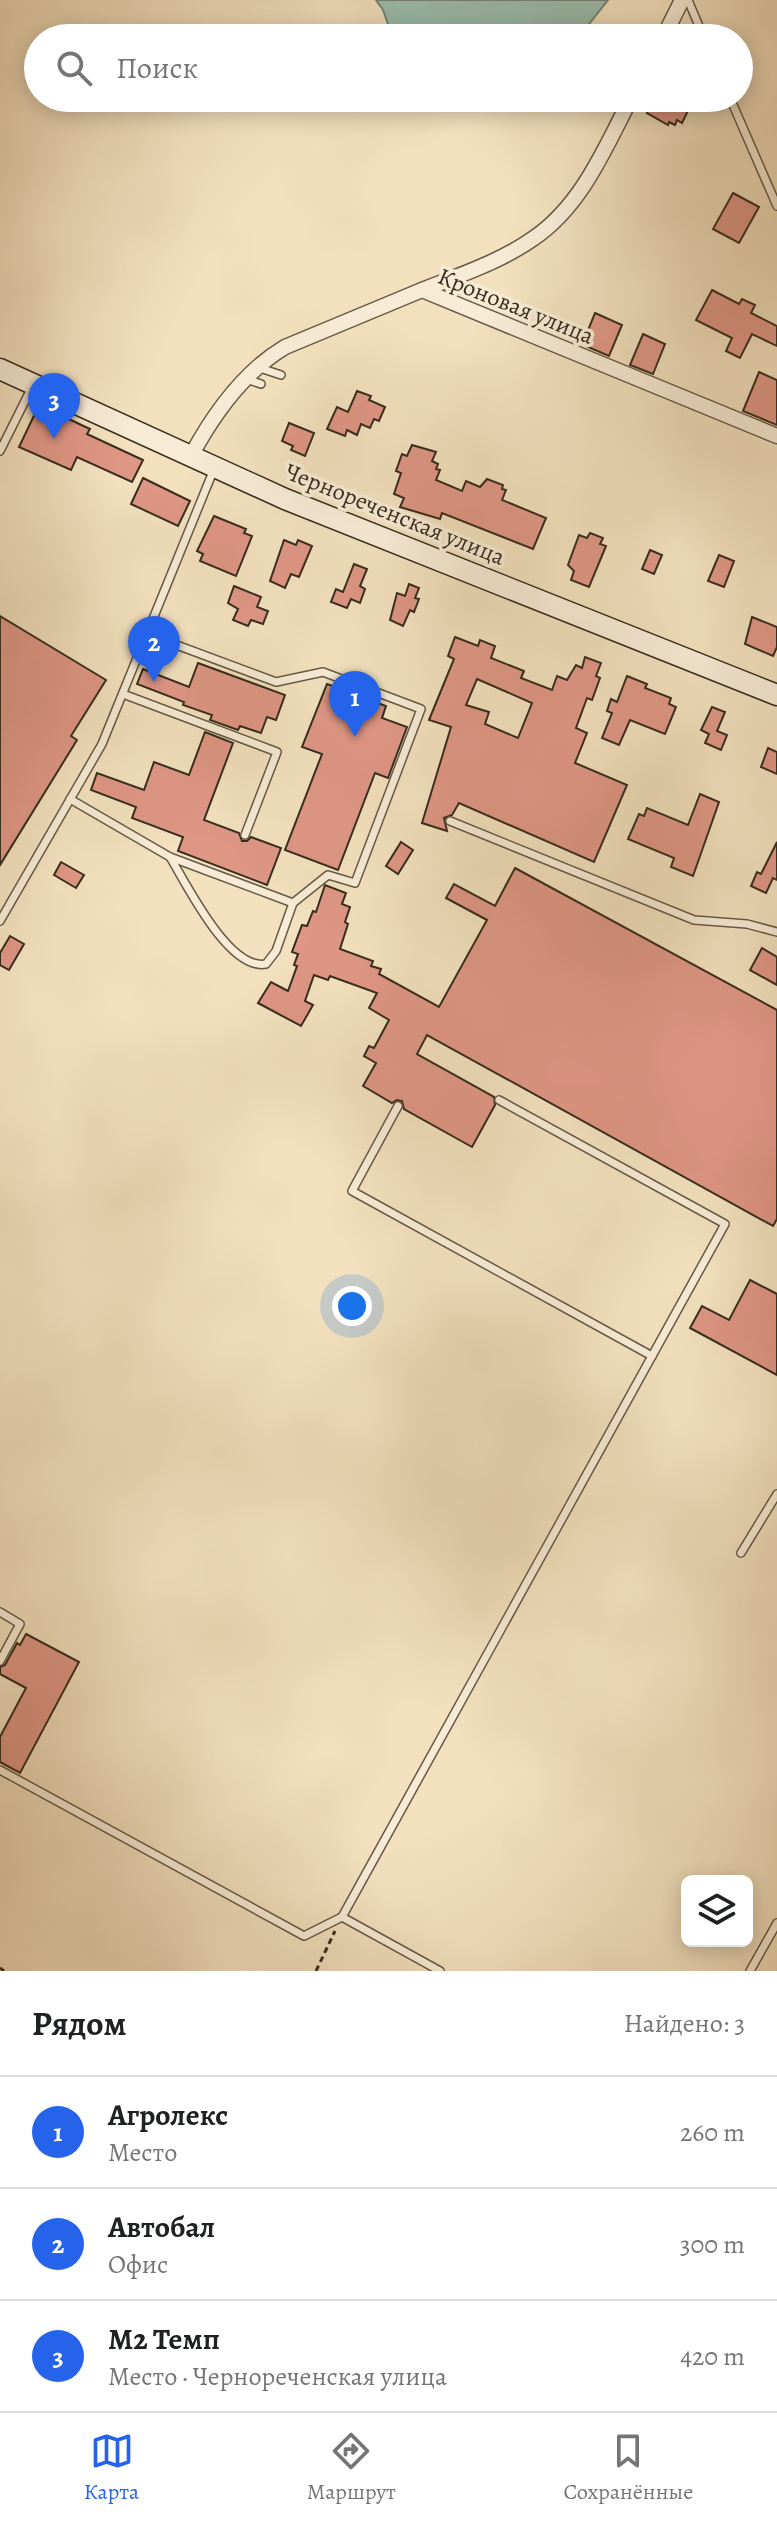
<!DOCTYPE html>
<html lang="ru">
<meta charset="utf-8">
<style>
body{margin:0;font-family:Alegreya,serif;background:#f2f2f2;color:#202124}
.controls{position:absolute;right:24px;bottom:24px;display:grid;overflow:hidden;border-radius:12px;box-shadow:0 4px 20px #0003}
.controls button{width:72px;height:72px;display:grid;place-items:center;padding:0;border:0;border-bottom:2px solid #e0e0e0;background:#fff;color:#202124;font:40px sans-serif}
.you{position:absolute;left:352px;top:1306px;width:28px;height:28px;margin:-20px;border:6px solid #fff;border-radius:50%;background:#1a73e8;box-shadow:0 0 0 12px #1a73e833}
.badge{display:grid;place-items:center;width:52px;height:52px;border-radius:50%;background:#2563eb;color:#fff;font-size:26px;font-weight:700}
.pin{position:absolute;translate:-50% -66px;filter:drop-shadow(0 2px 4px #0008)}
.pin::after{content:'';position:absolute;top:42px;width:28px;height:24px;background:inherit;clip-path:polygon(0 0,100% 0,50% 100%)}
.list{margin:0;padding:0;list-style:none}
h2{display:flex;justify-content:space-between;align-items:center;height:104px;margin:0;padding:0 32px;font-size:34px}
h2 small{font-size:26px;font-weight:400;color:#757577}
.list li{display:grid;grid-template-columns:52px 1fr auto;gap:24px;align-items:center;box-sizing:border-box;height:112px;padding:0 32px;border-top:2px solid #e0e0e0}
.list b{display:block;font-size:30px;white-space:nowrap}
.list p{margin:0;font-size:26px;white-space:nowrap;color:#757577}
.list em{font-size:26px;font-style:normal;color:#757577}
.icon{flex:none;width:44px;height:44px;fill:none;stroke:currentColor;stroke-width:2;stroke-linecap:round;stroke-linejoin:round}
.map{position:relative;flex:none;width:777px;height:1971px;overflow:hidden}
.search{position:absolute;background:#fff;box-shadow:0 4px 20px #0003;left:24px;right:24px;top:24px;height:88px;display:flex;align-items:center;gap:20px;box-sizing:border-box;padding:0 28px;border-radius:44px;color:#757577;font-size:30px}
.sheet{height:440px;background:#fff}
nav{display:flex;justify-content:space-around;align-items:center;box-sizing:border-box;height:112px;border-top:2px solid #e0e0e0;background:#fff;font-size:22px;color:#757577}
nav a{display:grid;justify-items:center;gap:4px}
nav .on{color:#2563eb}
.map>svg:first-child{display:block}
.water{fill:#9bbdae;stroke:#738374;stroke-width:2}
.building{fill:#de9685;stroke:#372c1d;stroke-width:2;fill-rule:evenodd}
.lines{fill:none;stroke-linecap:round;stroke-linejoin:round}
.lane-casing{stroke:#665945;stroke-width:10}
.street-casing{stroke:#665945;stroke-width:17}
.secondary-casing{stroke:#372c1d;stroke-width:23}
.path{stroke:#372c1d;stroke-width:3;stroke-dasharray:6 4;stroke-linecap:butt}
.lane{stroke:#f7ebd5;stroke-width:7}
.street{stroke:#f7ebd5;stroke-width:14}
.secondary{stroke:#f7ebd5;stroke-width:20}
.labels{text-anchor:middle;stroke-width:7;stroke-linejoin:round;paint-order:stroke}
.street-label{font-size:24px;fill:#372c1d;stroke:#f7ebd5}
</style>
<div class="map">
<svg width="777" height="1971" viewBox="0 0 777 1971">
<rect width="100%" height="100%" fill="#f2e0be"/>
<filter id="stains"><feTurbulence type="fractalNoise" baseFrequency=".0025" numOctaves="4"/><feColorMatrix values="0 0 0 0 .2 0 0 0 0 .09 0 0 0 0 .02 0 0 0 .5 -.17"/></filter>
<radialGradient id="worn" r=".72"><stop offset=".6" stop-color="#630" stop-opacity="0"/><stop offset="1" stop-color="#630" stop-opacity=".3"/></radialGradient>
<path class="water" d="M376,0H608L578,38H393L383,10Z"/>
<g class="building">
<path d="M641,98H694L682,123L677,120L675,125L669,122L668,125L647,113L650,106L640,102Z"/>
<path d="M733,193L759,207L739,243L713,229Z"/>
<path d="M712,290L739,304L742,299L755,305L751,313L777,326V346L752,334L740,358L726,351L732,338L696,320Z"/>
<path d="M595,313L622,325L609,356L588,347L590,343L584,340Z"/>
<path d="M643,334L665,344L653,374L630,365Z"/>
<path d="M759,372L777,380V425L743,411Z"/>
<path d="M357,391L371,396L369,400L385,407L379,421L374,419L370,428L361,424L357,435L347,430L345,436L327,429L337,407L348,412Z"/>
<path d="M39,405L90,429L87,434L143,460L132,482L77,457L71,470L19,447Z"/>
<path d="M289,423L314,433L305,456L291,450L293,446L282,441Z"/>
<path d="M412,445L436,452L432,461L438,464L436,469L440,470L436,480L462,491L466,481L480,487L487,479L503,485L502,489L506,490L502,500L546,518L533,549L442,513L440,519L400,507L404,498L394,494L401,473L396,471L402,454L407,456Z"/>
<path d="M143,478L190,501L178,526L131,504Z"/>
<path d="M214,516L246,529L244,533L252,536L236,576L200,561L203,554L197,551Z"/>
<path d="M590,533L603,538L600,544L606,546L589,587L571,580L574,571L568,565L579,535L587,538Z"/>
<path d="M284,540L296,545L298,540L312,546L299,577L291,574L285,588L270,581Z"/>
<path d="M650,550L662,555L654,574L642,569Z"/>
<path d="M719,555L734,561L724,587L708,581Z"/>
<path d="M354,564L367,569L360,586L365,589L360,603L351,599L347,608L331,602L336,589L343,592Z"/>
<path d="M409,584L419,588L415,598L419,599L414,612L410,610L403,626L390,620L397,593L405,596Z"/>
<path d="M234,586L261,597L257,607L268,611L263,624L251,620L248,626L233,620L238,609L228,603Z"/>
<path d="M0,616L106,680L71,736L77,740L0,865Z"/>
<path d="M752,617L777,627V647L773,656L745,644Z"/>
<path d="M455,637L478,646L480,640L495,646L491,658L524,671L521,678L552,690L557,676L567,680L576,665L582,668L585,657L601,663L596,676L600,678L592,700L587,698L576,728L587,733L575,763L627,785L594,862L459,803L452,815L444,818L447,831L422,823L451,727L429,720L454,659L448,656ZM477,679L532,703L518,738L485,724L489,712L466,705Z"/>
<path d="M198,663L285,695L276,720L267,717L261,733L240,726L238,730L210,720L212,715L183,705L184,702L137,684L143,669L189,687Z"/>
<path d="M627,676L647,684L645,688L671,698L669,704L676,707L665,734L630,720L619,745L602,738L612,713L607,711L611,699L617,702Z"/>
<path d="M327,684L386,706L382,718L407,727L388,778L375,773L338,870L285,850L322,754L302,747Z"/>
<path d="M712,707L725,712L717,731L727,735L721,750L705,743L709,734L701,730Z"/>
<path d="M205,732L233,743L204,820L239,833L242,841H247L251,837L281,848L267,885L178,851L183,837L132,818L136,807L91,790L97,773L144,790L154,762L189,775Z"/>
<path d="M768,748L777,752V774L761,767Z"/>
<path d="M700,794L719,802L693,876L671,867L674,858L628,839L639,814L644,816L647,808L688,825Z"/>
<path d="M401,842L413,850L398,874L386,866Z"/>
<path d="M777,842V880L773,878L766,893L751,886L757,872L761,874Z"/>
<path d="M61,862L84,875L76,888L54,875Z"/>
<path d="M515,868L777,1010V1219L773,1226L427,1035L417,1054L494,1097L495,1105L472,1147L404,1109L402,1101L397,1100L392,1103L363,1086L376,1063L364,1056L369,1046L374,1048L389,1020L369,1008L377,993L330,976L328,980L314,975L305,1001L313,1005L301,1026L258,1003L271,982L288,991L297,966L294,965L298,954L292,952L302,925L307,926L313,911L316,912L325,885L346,893L342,904L350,907L345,922L348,924L340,949L373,961L371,966L381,969L379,974L439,1007L487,920L446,898L454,884L495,906Z"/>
<path d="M10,936L24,944L9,970L0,965V953Z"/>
<path d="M762,948L777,957V985L750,970Z"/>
<path d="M750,1280L777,1294V1375L690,1328L702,1306L729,1320Z"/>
<path d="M26,1634L79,1662L20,1773L0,1762V1737L26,1688L0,1674V1667L5,1665L17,1643L20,1645Z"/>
</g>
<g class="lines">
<g class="lane-casing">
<g id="lane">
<path d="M688,0L704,38"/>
<path d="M730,98L777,206"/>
<path d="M257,367L281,375"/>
<path d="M246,379L261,384"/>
<path d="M0,451L33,385"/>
<path d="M123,694L277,752L245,835"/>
<path d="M70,799L170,857L293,903L328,875L355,883L421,709L323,672L276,682L147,634"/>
<path d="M450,821L694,920L747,924L777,932"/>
<path d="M170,857C187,885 229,971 266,964L276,951L293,903"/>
<path d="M0,921L102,744L214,469"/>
<path d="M499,1100L725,1224L652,1356"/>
<path d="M398,1106L352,1191L652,1356L342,1917L440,1971"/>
<path d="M741,1553L777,1494"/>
<path d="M0,1612L20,1624L0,1661"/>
<path d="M0,1770L304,1936L342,1917"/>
<path d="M750,1971L777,1923"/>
</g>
</g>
<g class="street-casing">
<g id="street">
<path d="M663,38L682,0"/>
<path d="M422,290C460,275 500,262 534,238C582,205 605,148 631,98"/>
<path d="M191,456C213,415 245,371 285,347L422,290L777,436"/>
</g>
</g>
<g class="secondary-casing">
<path id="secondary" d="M0,369L285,499L777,695"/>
</g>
<g class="path">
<path d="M0,1968L4,1971"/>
<path d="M316,1971L335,1931"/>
</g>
<use href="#lane" class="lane"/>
<use href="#street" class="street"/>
<use href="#secondary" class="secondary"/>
</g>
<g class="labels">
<g class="street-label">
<text transform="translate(516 306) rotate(22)" y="8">Кроновая улица</text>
<text transform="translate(395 514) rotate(22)" y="8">Чернореченская улица</text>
</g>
</g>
<rect width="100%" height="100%" filter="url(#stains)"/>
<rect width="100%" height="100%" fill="url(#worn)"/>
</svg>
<div class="controls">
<button><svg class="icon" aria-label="layers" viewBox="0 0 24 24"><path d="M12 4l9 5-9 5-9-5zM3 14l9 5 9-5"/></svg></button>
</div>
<div class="you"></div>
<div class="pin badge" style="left:355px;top:737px">1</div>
<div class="pin badge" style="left:154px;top:682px">2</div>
<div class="pin badge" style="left:54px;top:439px">3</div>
<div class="search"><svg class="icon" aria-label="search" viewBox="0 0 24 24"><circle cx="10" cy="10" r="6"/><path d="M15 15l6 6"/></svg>Поиск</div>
</div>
<section class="sheet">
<h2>Рядом<small>Найдено: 3</small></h2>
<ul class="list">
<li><span class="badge">1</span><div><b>Агролекс</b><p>Место</p></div><em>260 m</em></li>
<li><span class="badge">2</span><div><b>Автобал</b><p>Офис</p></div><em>300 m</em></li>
<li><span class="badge">3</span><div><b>М2 Темп</b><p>Место · Чернореченская улица</p></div><em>420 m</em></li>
</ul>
</section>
<nav>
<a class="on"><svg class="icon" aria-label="map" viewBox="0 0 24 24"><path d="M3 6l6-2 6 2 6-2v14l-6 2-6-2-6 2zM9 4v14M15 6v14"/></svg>Карта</a>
<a><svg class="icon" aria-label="directions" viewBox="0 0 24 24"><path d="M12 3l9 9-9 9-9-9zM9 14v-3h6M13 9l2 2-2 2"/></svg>Маршрут</a>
<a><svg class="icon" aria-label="saved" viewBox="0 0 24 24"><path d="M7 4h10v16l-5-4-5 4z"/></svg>Сохранённые</a>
</nav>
